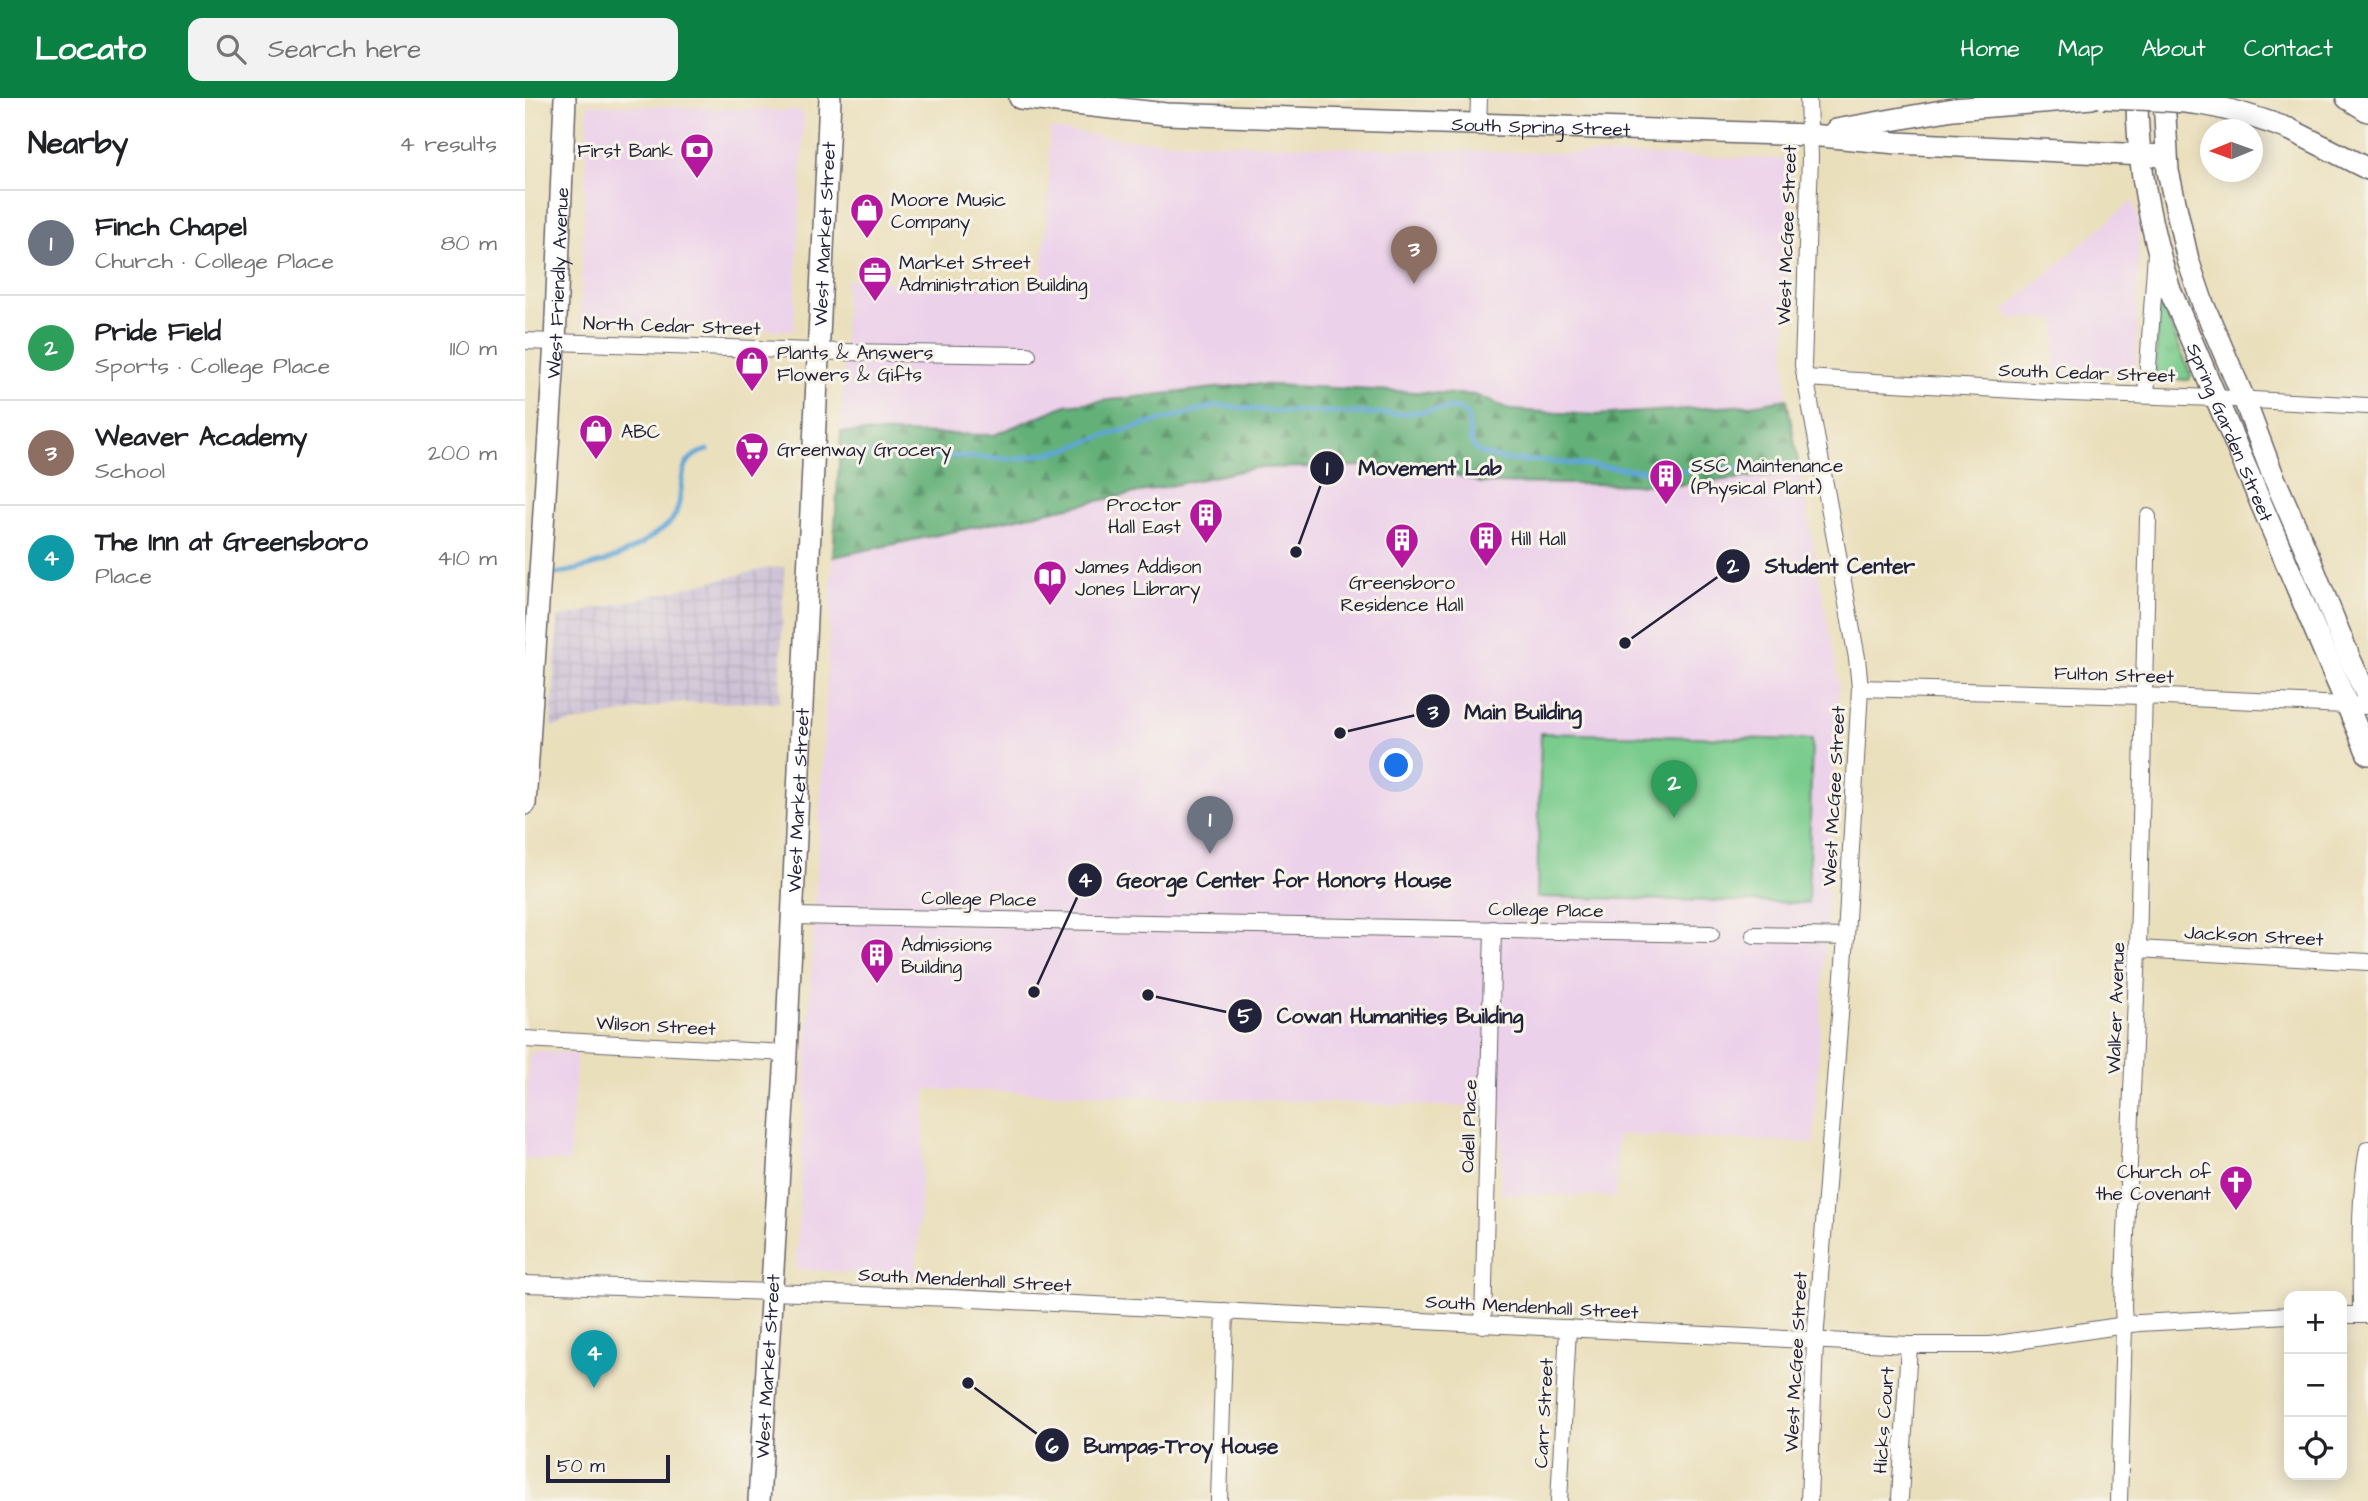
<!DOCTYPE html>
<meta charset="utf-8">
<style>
body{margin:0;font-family:"Architects Daughter",sans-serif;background:#f2f2f2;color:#202124}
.controls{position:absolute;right:21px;bottom:21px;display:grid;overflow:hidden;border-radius:14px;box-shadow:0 4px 18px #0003}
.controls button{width:63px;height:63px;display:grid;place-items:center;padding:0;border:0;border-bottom:2px solid #e0e0e0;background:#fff;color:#202124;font:35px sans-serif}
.compass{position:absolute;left:1675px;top:21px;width:63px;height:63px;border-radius:50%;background:#fff;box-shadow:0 4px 18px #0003;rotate:269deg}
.scale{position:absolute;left:21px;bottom:18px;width:124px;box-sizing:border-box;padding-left:7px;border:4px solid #22223b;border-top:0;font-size:19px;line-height:24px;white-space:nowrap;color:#22223b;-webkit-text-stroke:5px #f7f3e8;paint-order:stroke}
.you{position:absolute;left:872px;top:668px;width:24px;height:24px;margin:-18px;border:5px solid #fff;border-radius:50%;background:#1a73e8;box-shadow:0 0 0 10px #1a73e833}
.badge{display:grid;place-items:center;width:46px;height:46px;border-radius:50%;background:#0b8043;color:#fff;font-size:23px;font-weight:700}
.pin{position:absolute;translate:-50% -58px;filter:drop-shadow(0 2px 4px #0008)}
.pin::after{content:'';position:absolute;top:37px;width:24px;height:21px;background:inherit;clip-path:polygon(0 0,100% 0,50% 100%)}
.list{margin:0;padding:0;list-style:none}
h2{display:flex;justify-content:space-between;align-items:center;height:91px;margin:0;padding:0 28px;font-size:30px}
h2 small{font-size:23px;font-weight:400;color:#757577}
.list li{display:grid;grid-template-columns:46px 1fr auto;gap:21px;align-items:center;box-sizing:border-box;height:105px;padding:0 28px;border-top:2px solid #e0e0e0}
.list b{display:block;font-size:26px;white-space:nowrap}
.list p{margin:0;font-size:23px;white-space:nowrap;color:#757577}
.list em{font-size:23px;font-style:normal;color:#757577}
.icon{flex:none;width:38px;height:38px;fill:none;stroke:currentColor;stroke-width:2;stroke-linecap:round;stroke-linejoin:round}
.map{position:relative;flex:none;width:1843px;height:1403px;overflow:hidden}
header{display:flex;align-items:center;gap:42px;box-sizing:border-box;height:98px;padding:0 35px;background:#0b8043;color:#fff}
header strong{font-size:33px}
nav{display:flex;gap:38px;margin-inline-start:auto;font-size:24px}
.search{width:490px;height:63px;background:#f2f2f2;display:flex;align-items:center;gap:18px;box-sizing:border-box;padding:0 24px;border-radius:14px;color:#757577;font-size:26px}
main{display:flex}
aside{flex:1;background:#fff}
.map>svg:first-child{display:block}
.built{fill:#ecd1ea}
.industrial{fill:url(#industrial-grid)}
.grass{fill:url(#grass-tufts);stroke:#4e7764;stroke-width:2}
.forest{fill:url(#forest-firs);stroke:#42695a;stroke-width:2}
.pitch{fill:#7acc8d;stroke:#4e7764;stroke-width:2}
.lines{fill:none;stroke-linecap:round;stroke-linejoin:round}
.stream{stroke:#5ea6d5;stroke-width:5}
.minor-casing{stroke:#686468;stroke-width:18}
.major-casing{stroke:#686468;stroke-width:24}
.minor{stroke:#fff;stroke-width:16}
.major{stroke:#fff;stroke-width:21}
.major-bridge-casing{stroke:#686468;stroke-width:24;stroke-linecap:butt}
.major-bridge{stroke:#fff;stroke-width:21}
.labels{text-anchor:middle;stroke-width:6;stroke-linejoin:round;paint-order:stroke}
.street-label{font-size:19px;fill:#22223b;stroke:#f7f3e8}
.poi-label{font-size:19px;fill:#22223b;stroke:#f7f3e8;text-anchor:start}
.leader{fill:none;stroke:#22223b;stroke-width:2.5}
.callout-dot{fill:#22223b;stroke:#f7f3e8;stroke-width:2.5}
.mark-label{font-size:21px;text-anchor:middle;font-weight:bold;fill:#fff}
.callout-label{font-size:21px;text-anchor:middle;font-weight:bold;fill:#22223b;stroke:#f7f3e8;stroke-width:6;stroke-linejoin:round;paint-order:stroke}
</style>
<header>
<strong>Locato</strong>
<div class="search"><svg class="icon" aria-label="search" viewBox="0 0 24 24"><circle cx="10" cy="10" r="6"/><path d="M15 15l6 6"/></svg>Search here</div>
<nav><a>Home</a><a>Map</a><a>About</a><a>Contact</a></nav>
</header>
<main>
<aside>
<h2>Nearby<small>4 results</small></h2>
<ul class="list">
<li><span class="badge" style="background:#6b7280">1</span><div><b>Finch Chapel</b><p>Church · College Place</p></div><em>80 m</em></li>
<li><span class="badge" style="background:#2e9e5b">2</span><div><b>Pride Field</b><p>Sports · College Place</p></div><em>110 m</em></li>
<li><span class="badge" style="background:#8d6e63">3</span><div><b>Weaver Academy</b><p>School</p></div><em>200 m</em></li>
<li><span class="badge" style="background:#0f9aa8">4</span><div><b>The Inn at Greensboro</b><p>Place</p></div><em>410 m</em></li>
</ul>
</aside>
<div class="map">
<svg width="1843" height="1403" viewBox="0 0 1843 1403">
<defs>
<pattern id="industrial-grid" width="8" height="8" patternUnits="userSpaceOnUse" patternTransform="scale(1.75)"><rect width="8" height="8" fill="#cbbfd5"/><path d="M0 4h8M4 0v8" fill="none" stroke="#aea4b8"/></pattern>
<pattern id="grass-tufts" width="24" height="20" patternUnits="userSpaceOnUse" patternTransform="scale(1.75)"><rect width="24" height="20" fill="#7acc8d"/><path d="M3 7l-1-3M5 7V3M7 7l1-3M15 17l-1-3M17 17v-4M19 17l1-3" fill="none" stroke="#69af7b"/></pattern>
<pattern id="forest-firs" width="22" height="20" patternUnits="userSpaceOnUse" patternTransform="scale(1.75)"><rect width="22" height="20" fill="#63b078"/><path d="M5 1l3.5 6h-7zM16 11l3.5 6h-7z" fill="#518f64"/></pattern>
</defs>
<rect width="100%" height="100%" fill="#f7f3e8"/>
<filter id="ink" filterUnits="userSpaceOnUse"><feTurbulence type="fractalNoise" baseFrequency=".0143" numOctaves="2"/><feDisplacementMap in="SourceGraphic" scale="14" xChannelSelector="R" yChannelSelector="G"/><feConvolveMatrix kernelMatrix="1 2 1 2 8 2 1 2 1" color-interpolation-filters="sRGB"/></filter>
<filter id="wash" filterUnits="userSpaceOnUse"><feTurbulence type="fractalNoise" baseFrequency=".00686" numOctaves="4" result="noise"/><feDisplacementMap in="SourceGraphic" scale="28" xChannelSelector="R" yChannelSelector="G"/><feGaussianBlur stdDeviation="1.57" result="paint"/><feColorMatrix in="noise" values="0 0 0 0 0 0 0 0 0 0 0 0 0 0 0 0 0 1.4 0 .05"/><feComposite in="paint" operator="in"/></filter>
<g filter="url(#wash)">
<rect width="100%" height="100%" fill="#eadfbb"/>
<g class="built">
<path d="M63,6L273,13L279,16L269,233L55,225Z"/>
<path d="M524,31L608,42L934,53L1264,61L1267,66L1260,263L1262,301L1225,307L1071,317L986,312L950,297L541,307L469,337L316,334L321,182L516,190L524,96Z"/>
<path d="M1608,102L1614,128L1611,276L1529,274L1532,221L1485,220L1480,212Z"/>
<path d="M901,367L956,385L1153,387L1275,374L1314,586L1289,1045L1092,1037L1091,1099L976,1096L977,1010L401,991L391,1179L271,1171L308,459L729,370Z"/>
<path d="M9,953L52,956L44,1064L0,1061L4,958Z"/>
</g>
<path class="industrial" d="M259,469L255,604L148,605L26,629L33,520L243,470Z"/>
<path class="grass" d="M1634,207L1637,208L1666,277L1664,282L1636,281L1630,278Z"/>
<path class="forest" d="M725,286L950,297L986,312L1071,317L1225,307L1262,301L1275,374L1153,387L956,385L901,367L729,370L308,459L316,334L469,337L541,307Z"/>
<path class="pitch" d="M1016,635L1287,642L1283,805L1012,799Z"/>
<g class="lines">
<g class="stream">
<path d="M317,354L492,361L539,352L578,338L693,307L743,313L872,316L932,310L942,316L946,343L950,351L957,356L982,362L1020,363L1133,374L1270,367"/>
<path d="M20,478C60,471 98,462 130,436C135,432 143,428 147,422C165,396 144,361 183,352"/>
</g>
</g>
</g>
<g filter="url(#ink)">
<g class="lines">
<g class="minor-casing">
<g id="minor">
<path d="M1283,0L1285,59L1278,267L1332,560L1335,590L1321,839L1290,1243L1284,1403"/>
<path d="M953,28L954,0"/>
<path d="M0,243L316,254L503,257"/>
<path d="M1280,280L1544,295L1690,300L1843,308"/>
<path d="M1621,297L1631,155"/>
<path d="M1335,590L1618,598L1843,608"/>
<path d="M267,818L1186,836"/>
<path d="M1229,837L1321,839"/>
<path d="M1613,851L1843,864"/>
<path d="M0,941L261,955"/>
<path d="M0,1186L427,1200L1384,1247H1465L1614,1225L1764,1217"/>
<path d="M1817,1217H1843"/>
<path d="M1836,1217C1836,1162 1833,1105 1843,1051"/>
<path d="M958,1227L968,831"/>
<path d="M1375,1400L1384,1247"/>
<path d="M694,1403L700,1213"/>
<path d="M1034,1403L1043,1230"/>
<path d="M1594,1403L1599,1228L1598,1207L1613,851L1623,419"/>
</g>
</g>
<g class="major-casing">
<g id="major">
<path id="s1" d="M495,0L641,16L1285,37L1372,45L1640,58"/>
<path id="s2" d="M1612,0C1612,66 1625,130 1645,192L1843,656"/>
<path d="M1639,0L1643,73L1663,162L1678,206L1719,301L1747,375L1783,457L1824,559L1843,600"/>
<path d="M1822,0L1843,13"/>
<path d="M1764,31L1843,71"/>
<path d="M1311,32L1428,11L1567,0"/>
<path id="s3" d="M0,706L30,244L40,0"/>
<path id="s4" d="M234,1403L261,955L305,0"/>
</g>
</g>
<use href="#minor" class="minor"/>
<use href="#major" class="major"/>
<g class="major-bridge-casing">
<path id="major-bridge" d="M1578,0C1611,1 1643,1 1676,6C1706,11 1735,21 1764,31"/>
</g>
<use href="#major-bridge" class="major-bridge"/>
</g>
</g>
<defs>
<g id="bank-pin" transform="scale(1.75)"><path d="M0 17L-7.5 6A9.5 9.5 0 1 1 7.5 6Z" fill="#b5179e" stroke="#f7f3e8"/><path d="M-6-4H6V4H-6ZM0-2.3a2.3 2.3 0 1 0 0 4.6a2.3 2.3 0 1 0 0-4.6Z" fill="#fff"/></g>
<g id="shop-pin" transform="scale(1.75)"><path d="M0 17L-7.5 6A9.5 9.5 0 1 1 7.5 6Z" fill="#b5179e" stroke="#f7f3e8"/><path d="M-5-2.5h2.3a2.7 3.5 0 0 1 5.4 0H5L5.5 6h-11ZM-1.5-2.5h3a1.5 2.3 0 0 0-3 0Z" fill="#fff"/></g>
<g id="office-pin" transform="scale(1.75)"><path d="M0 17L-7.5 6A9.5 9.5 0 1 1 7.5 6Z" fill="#b5179e" stroke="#f7f3e8"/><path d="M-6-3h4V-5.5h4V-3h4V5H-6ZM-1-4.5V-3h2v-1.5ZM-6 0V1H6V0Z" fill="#fff"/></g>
<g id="supermarket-pin" transform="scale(1.75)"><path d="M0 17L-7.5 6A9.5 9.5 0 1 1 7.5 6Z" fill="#b5179e" stroke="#f7f3e8"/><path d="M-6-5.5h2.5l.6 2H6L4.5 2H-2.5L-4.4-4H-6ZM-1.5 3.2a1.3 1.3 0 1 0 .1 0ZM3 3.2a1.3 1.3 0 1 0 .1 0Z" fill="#fff"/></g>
<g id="building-pin" transform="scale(1.75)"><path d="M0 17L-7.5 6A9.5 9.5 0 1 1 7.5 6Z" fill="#b5179e" stroke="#f7f3e8"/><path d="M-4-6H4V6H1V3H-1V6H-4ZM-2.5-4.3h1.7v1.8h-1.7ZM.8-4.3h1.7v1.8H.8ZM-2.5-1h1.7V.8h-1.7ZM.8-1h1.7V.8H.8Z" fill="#fff"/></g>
<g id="library-pin" transform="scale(1.75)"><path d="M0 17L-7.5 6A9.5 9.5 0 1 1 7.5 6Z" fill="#b5179e" stroke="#f7f3e8"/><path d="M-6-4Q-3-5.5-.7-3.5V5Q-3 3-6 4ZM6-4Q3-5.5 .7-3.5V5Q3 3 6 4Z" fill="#fff"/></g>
<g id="church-pin" transform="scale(1.75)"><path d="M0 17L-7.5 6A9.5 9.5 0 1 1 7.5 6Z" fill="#b5179e" stroke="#f7f3e8"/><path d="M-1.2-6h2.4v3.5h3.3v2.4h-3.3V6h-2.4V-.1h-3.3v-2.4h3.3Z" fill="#fff"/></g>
</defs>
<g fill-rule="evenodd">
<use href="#bank-pin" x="172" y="52"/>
<use href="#shop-pin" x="342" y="112"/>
<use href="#office-pin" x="350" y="175"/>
<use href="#shop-pin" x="227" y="265"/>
<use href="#shop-pin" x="71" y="333"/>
<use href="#supermarket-pin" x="227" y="351"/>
<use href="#building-pin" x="1141" y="378"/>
<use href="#building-pin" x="681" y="417"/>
<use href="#building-pin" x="961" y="440"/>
<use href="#building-pin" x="877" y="442"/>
<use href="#library-pin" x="525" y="479"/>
<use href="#building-pin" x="352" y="857"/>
<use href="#church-pin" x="1711" y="1084"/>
</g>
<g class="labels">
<g class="street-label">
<text dy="7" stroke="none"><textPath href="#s1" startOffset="522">South Spring Street</textPath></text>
<text dy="7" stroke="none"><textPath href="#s4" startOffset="1269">West Market Street</textPath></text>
<text transform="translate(1261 137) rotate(-88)" y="7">West McGee Street</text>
<text dy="7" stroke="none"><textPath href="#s3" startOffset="522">West Friendly Avenue</textPath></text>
<text transform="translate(147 227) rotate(2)" y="7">North Cedar Street</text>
<text transform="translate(1562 274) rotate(2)" y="7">South Cedar Street</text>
<text dy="7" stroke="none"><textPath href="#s2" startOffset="350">Spring Garden Street</textPath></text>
<text transform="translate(1589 576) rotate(2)" y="7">Fulton Street</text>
<text transform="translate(1308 698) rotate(-87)" y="7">West McGee Street</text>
<text dy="7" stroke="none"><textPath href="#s4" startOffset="702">West Market Street</textPath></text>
<text transform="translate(454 800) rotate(1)" y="7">College Place</text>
<text transform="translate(1021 811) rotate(1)" y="7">College Place</text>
<text transform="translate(1729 837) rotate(3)" y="7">Jackson Street</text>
<text transform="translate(1590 910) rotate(-88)" y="7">Walker Avenue</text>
<text transform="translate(131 927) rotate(3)" y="7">Wilson Street</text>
<text transform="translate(943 1028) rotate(-88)" y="7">Odell Place</text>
<text transform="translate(440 1181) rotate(3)" y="7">South Mendenhall Street</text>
<text transform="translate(1007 1208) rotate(3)" y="7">South Mendenhall Street</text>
<text transform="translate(1270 1264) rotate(-87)" y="7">West McGee Street</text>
<text dy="7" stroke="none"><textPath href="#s4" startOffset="135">West Market Street</textPath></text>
<text transform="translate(1018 1315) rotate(-87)" y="7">Carr Street</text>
<text transform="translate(1358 1322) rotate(-86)" y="7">Hicks Court</text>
</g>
<g class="poi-label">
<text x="148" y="59" text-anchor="end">First Bank</text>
<text x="366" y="108">Moore Music<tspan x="366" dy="22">Company</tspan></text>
<text x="374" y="171">Market Street<tspan x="374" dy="22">Administration Building</tspan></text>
<text x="252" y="261">Plants &amp; Answers<tspan x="252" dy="22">Flowers &amp; Gifts</tspan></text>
<text x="96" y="340">ABC</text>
<text x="252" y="358">Greenway Grocery</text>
<text x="1166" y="374">SSC Maintenance<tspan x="1166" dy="22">(Physical Plant)</tspan></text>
<text x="656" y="413" text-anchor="end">Proctor<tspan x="656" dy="22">Hall East</tspan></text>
<text x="986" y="447">Hill Hall</text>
<text x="550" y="475">James Addison<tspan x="550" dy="22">Jones Library</tspan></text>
<text x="877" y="491" text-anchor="middle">Greensboro<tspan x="877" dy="22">Residence Hall</tspan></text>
<text x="376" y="853">Admissions<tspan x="376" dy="22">Building</tspan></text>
<text x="1686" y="1080" text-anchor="end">Church of<tspan x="1686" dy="22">the Covenant</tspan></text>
</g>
</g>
<path class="leader" d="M771 454L802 370M1100 545L1208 468M815 635L908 613M509 894L560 782M623 897L720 918M443 1285L527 1347"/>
<g class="callout-dot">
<circle cx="771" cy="454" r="7"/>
<circle cx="1100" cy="545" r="7"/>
<circle cx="815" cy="635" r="7"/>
<circle cx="509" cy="894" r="7"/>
<circle cx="623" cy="897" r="7"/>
<circle cx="443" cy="1285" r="7"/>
<circle cx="802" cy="370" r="18"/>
<circle cx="1208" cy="468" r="18"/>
<circle cx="908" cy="613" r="18"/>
<circle cx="560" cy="782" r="18"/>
<circle cx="720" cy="918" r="18"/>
<circle cx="527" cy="1347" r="18"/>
</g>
<g class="mark-label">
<text x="802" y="377">1</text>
<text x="1208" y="475">2</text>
<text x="908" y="621">3</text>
<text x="560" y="789">4</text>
<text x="720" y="925">5</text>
<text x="527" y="1355">6</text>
</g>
<g class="callout-label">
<text x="905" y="377">Movement Lab</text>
<text x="1315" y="475">Student Center</text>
<text x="998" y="621">Main Building</text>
<text x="759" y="789">George Center for Honors House</text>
<text x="875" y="925">Cowan Humanities Building</text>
<text x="656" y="1355">Bumpas-Troy House</text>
</g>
</svg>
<div class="controls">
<button>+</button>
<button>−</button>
<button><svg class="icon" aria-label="locate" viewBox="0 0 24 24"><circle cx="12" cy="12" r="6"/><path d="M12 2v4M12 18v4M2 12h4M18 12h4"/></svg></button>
</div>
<svg class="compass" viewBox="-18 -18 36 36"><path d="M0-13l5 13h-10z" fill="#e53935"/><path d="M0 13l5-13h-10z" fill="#757577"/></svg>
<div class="scale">50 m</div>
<div class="you"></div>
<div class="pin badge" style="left:685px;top:756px;background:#6b7280">1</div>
<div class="pin badge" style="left:1149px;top:720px;background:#2e9e5b">2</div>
<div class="pin badge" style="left:889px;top:186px;background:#8d6e63">3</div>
<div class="pin badge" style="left:69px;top:1290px;background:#0f9aa8">4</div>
</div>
</main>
